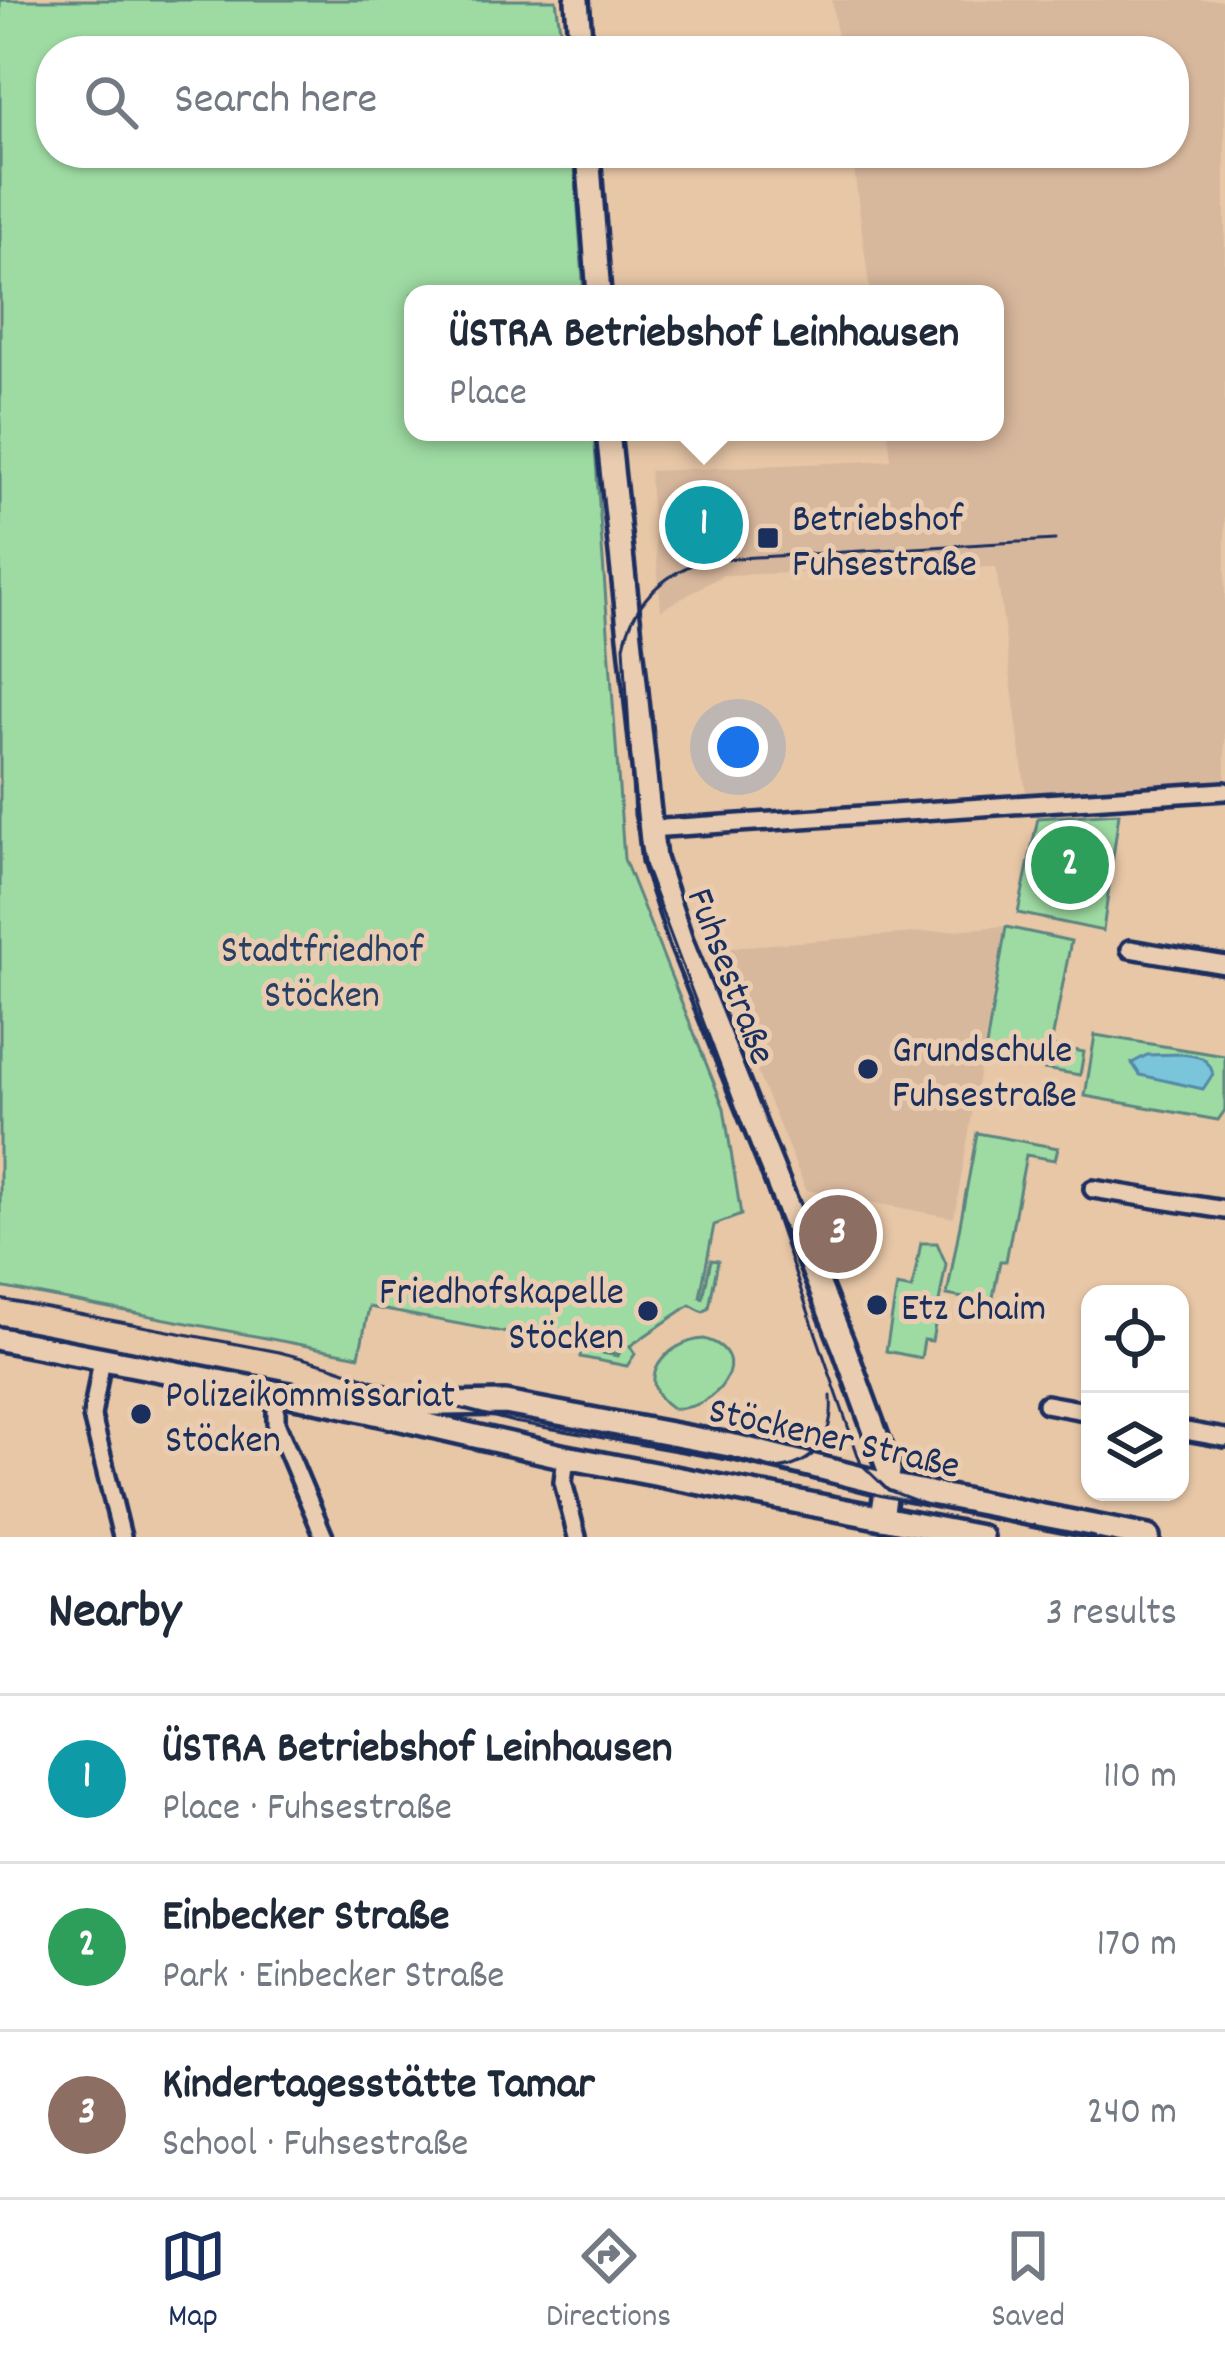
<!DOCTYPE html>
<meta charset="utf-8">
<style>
body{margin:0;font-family:Dekko,sans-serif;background:#f6f6f7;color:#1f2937}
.controls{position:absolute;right:36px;bottom:36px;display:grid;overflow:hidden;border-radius:24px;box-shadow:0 3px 9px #0004}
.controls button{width:108px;height:108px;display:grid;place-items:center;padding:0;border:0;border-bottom:3px solid #e0e1e3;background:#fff;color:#1f2937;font:60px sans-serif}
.you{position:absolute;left:738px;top:747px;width:42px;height:42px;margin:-30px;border:9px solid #fff;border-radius:50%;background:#1a73e8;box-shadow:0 0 0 18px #1a73e833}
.badge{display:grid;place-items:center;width:78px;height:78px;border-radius:50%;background:#1b2f5e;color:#fff;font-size:39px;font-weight:700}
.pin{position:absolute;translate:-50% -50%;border:6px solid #fff;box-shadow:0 3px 12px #0006}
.popup{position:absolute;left:404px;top:285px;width:600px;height:156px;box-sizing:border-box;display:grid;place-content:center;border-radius:24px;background:#fff;filter:drop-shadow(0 3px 9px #0005);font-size:39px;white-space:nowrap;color:#747a83}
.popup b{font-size:45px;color:#1f2937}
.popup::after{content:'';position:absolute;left:50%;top:100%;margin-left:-24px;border:24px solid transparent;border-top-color:#fff}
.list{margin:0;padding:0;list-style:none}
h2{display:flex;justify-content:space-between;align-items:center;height:156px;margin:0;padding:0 48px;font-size:51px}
h2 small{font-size:39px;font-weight:400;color:#747a83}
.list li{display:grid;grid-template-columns:78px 1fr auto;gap:36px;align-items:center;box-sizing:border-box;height:168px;padding:0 48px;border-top:3px solid #e0e1e3}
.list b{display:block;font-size:45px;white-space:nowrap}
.list p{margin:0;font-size:39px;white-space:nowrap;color:#747a83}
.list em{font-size:39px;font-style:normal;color:#747a83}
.icon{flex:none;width:66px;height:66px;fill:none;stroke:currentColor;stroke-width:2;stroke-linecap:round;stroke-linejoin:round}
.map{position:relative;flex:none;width:1225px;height:1537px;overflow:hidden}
.search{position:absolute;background:#fff;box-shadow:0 3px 9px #0004;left:36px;right:36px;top:36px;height:132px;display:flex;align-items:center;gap:30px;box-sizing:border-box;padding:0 42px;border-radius:48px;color:#747a83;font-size:45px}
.sheet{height:660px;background:#fff}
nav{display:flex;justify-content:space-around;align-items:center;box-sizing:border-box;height:168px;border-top:3px solid #e0e1e3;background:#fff;font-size:33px;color:#747a83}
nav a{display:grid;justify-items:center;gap:6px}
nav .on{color:#1b2f5e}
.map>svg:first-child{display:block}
.built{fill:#d8b89d}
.green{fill:#9edba2;stroke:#5c8580;stroke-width:3}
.water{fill:#7ac5da;stroke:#5489a8;stroke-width:3}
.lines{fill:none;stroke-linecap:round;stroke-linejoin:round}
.street-casing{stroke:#1b2f5e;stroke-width:24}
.secondary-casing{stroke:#1b2f5e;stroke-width:30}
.street{stroke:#eacdb0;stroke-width:15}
.secondary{stroke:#eacdb0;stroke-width:21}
.tram{stroke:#1b2f5e;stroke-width:3}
.poi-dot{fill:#1b2f5e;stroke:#eacdb0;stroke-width:4.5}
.labels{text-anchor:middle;stroke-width:10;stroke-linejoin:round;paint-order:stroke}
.poi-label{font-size:39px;fill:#1b2f5e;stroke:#eacdb0;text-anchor:start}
.park-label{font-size:39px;fill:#284065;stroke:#eacdb0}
.street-label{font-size:39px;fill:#1b2f5e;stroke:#eacdb0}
</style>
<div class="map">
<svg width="1225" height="1537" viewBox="0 0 1225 1537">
<rect width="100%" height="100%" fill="#e8c7a7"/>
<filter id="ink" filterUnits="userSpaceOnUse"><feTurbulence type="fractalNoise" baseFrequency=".00833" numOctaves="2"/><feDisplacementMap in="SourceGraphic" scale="24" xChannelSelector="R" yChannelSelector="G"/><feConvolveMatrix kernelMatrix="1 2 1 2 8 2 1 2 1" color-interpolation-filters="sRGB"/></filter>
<g filter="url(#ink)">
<g class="built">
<path d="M832,0H1225V781L1026,794L996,567L723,575L661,610L649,471L891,460L888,432H995V294H870L852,153H1174V51H839Z"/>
<path d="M1005,926L954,1218L806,1190L706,949Z"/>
<path d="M823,1201L844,1205L840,1227L859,1230L853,1261L826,1256L818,1237Z"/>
</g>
<g class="green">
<path d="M0,0H556L563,51H51V153H574L584,294H413V432H594L624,859L724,1108L741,1215L714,1225L700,1297L703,1298L711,1260L718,1261L709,1308L703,1312L690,1305L630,1346L635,1354L627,1366L580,1357L581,1349L618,1356L619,1354L369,1307L359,1356L0,1287Z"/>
<path d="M1119,813L1103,931L1018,913L1038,818Z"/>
<path d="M1006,927L1071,941L1051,1046L1084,1052L1080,1075L984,1059Z"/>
<path d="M1095,1035L1225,1056V1110L1218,1120L1085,1096Z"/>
<path d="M977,1133L1058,1148L1055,1160L1026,1155L1006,1261H1000L992,1303L947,1295Z"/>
<path d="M921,1243H937L946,1264L932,1341L924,1340L921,1358L886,1351L897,1286L912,1289Z"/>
<path d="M704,1339C758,1353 717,1413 672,1408C631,1381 667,1341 704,1339Z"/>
</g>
<path class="water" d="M1181,1054C1197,1056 1208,1056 1213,1074L1203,1089L1140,1075L1132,1063L1147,1055Z"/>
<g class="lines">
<g class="street-casing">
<g id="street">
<path d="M649,829L1225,791"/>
<path d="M1130,949L1225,965"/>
<path d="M1093,1189L1225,1210"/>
<path d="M102,1359L92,1416L122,1537"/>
<path d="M276,1392V1423L324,1537"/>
<path d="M1046,1404L1090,1412"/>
<path d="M1180,1430L1225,1438"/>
<path d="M566,1457L563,1482L577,1537"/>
</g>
</g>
<g class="secondary-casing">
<g id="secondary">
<path d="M577,0L581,51"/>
<path d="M588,153L599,294"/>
<path d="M608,432L654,859L682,944L844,1347L889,1470L882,1518"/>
<path d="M0,1339L336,1404L566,1457L981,1537"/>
<path d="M379,1405L505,1403L735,1446L889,1485L1148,1537"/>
</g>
</g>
<use href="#street" class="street"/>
<use href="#secondary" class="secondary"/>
<g class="tram">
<path d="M0,1299L279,1352L328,1365L440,1403L514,1422L732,1461L883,1496L1095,1537"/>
<path d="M773,1469C816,1467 834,1436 831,1396"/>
<path d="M927,1505L888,1490L861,1464L760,1172L645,867L634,815L624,646C633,602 662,575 704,560L1055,540"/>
</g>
</g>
</g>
<g class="poi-dot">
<rect x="756" y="526" width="24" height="24" rx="6"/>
<circle cx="868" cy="1069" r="12"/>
<circle cx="877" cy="1305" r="12"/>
<circle cx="648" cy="1311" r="12"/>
<circle cx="141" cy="1414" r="12"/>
</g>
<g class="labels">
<g class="poi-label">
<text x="792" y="530">Betriebshof<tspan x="792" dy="45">Fuhsestraße</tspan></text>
<text x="892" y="1061">Grundschule<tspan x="892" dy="45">Fuhsestraße</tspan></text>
<text x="624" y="1303" text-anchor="end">Friedhofskapelle<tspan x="624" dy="45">Stöcken</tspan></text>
<text x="901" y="1319">Etz Chaim</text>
<text x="165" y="1406">Polizeikommissariat<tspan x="165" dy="45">Stöcken</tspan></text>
</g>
<g class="park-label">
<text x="322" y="961">Stadtfriedhof<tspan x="322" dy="45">Stöcken</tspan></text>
</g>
<g class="street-label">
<text transform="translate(734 975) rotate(69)" y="14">Fuhsestraße</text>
<text transform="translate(835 1435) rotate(13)" y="14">Stöckener Straße</text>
</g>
</g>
</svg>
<div class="controls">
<button><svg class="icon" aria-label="locate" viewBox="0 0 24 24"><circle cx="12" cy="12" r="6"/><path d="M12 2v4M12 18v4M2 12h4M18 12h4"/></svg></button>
<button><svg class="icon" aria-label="layers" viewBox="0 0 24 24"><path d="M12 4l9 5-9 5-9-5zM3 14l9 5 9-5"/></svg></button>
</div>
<div class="you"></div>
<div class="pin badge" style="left:704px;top:525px;background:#0f9aa8">1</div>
<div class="popup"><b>ÜSTRA Betriebshof Leinhausen</b>Place</div>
<div class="pin badge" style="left:1070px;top:865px;background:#2e9e5b">2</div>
<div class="pin badge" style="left:838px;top:1234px;background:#8d6e63">3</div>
<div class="search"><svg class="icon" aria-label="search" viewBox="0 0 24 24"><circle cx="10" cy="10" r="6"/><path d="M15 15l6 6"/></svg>Search here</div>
</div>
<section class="sheet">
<h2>Nearby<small>3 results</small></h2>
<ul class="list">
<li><span class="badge" style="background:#0f9aa8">1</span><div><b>ÜSTRA Betriebshof Leinhausen</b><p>Place · Fuhsestraße</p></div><em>110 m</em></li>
<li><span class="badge" style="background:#2e9e5b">2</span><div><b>Einbecker Straße</b><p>Park · Einbecker Straße</p></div><em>170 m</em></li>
<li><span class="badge" style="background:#8d6e63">3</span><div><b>Kindertagesstätte Tamar</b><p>School · Fuhsestraße</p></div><em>240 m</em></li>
</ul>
</section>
<nav>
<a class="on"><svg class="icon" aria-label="map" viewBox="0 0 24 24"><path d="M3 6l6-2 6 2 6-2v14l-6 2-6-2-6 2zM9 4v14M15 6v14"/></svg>Map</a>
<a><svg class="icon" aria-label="directions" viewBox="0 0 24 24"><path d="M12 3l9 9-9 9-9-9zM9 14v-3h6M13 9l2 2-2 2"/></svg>Directions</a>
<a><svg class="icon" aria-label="saved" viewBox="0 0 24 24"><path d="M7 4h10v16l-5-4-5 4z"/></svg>Saved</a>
</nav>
